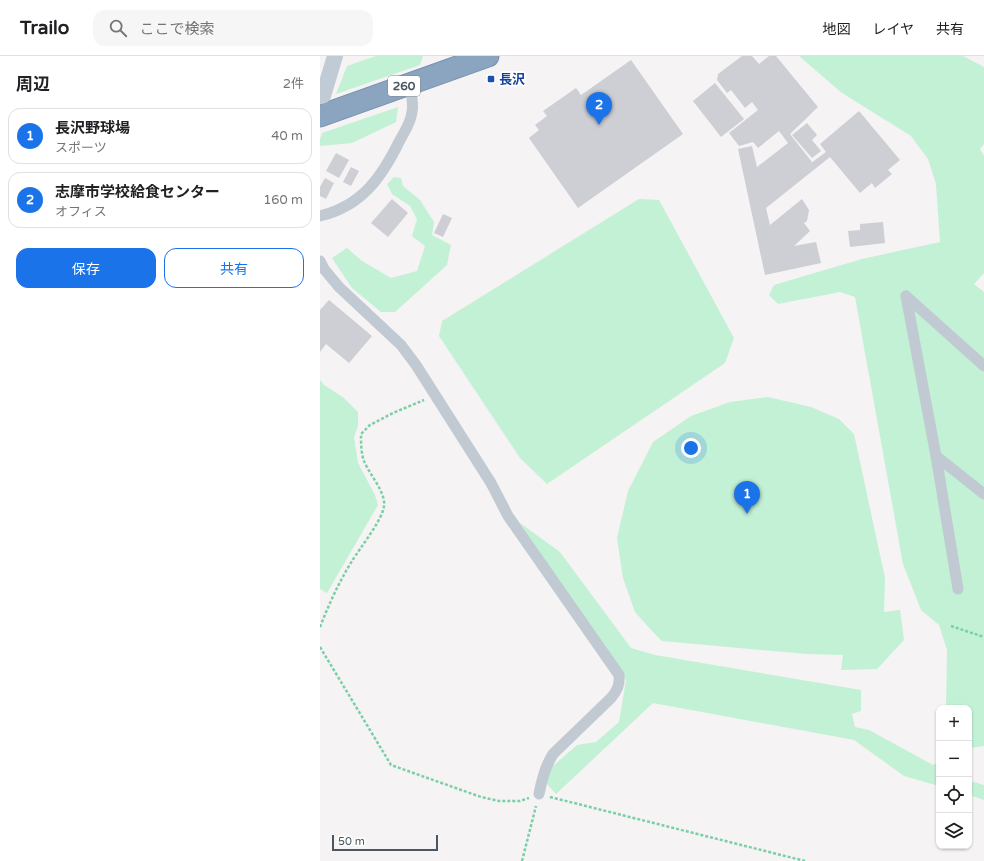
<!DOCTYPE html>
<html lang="ja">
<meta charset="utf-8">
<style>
body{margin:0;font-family:"Varela Round","Noto Sans JP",sans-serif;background:#f6f6f6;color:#202124}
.controls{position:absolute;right:12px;bottom:12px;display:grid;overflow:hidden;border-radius:8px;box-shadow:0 1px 3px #0004}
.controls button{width:36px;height:36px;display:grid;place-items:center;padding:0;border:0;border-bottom:1px solid #e0e0e0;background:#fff;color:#202124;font:20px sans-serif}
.scale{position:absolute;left:12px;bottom:10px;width:106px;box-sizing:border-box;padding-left:4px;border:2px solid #4a5661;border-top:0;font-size:11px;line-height:14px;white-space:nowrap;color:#4a5661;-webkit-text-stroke:3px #fff;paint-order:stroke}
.you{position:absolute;left:371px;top:392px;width:14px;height:14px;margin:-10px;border:3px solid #fff;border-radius:50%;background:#1a73e8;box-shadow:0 0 0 6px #1a73e833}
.badge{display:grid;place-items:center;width:26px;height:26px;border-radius:50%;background:#1a73e8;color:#fff;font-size:13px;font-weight:700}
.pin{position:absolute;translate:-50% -33px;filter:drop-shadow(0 1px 2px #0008)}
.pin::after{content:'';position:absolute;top:21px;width:14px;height:12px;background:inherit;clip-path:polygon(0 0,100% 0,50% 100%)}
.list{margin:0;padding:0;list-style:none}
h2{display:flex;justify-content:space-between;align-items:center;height:52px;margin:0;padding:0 16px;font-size:17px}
h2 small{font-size:13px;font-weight:400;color:#757577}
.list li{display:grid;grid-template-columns:26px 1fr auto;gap:12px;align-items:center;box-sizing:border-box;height:56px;margin:0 8px 8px;padding:0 8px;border:1px solid #e0e0e0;border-radius:12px}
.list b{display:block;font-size:15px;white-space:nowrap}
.list p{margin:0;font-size:13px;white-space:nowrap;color:#757577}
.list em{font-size:13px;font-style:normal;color:#757577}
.actions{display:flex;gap:8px;padding:12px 16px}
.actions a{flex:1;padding:9px 0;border:1px solid #1a73e8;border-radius:12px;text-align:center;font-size:14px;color:#1a73e8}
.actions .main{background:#1a73e8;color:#fff}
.icon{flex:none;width:22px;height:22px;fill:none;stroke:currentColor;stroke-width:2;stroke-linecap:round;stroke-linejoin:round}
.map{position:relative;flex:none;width:664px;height:805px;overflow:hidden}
header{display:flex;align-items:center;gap:24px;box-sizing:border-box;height:56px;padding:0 20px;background:#fff;border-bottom:1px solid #e0e0e0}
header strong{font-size:19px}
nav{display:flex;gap:22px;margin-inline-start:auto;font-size:14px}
.search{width:280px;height:36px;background:#f6f6f6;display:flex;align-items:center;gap:10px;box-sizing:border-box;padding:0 14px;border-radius:12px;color:#757577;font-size:15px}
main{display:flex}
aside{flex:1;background:#fff}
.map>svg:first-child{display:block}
.green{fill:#c3f1d5}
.building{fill:#cdcfd5}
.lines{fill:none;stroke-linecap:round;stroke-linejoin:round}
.highway-casing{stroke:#7690ad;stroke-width:23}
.path{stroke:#7ad0a6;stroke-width:2.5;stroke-dasharray:3 2;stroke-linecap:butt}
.street{stroke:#c1cad2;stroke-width:11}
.secondary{stroke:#c1cbd6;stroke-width:16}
.highway{stroke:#8ba5c1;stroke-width:21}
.transit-dot{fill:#1a4fb4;stroke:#fff;stroke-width:1.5}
.labels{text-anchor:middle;stroke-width:3.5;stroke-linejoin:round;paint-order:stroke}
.shield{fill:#fff;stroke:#808990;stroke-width:1}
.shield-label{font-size:12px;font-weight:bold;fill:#4a5661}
.transit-label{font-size:13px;font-weight:bold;fill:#164399;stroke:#fff;text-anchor:start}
</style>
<header>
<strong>Trailo</strong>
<div class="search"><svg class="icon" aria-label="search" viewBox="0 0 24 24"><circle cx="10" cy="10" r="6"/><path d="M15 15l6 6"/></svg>ここで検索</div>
<nav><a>地図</a><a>レイヤ</a><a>共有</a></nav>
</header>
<main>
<aside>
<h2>周辺<small>2件</small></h2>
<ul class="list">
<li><span class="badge">1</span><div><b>長沢野球場</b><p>スポーツ</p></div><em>40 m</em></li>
<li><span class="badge">2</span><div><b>志摩市学校給食センター</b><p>オフィス</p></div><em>160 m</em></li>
</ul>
<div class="actions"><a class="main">保存</a><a>共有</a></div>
</aside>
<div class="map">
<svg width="664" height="805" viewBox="0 0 664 805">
<rect width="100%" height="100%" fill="#f5f3f3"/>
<g class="green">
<path d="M56,0H103L100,9L16,38L27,10Z"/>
<path d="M479,0H643L664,11V88L660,93L664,100V217L654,228L664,236V690L649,692V652H626L627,594L619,569L601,554L583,508L535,241L520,236L458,248L449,239L454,229L542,203L620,186L616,128L608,103L591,80L522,37Z"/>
<path d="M78,51L76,66L32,87L0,90V83L2,77Z"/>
<path d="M74,121L81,122L83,130L100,144L114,166L112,179L131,189L127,209L75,256H61L32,232L12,202L27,192L42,205L71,222L97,215L105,190L92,180L97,163L90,150L72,138L67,128Z"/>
<path d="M319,143L339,144L414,282L405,307L227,428L200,402L119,280L122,265Z"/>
<path d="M0,324L4,329L24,342L38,356V370L34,381L38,407L55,439L58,449L7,537L0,533Z"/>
<path d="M448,341L491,351L519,363L534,378L565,522L564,556L580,554L584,584L557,613L521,614L523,599L487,598L342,585L332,575L315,556L303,522L297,482L308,435L333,386L371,360L410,346Z"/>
<path d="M200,467L240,496L311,592L335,599L541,634V655L532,658L535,671L549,674L613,709L619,706V730L584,720L534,684L333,647L236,738L226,727L233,710L257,689L276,686L299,666L306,624Z"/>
<path d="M649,720L650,725L664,729V744L649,739Z"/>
</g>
<g class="building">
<path d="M422,0H432L439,8L449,0H456L498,51L470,78L492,106L487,110L506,96L500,88L539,55L580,104L568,114L572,118L555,132L552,127L540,137L510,101L446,152L450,169L482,143L489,154L487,165L484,167L490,175L474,190L496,186L501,207L445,219L418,93L432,90L437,111L468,87L459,75L438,92L433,86L419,90L409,77L438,54L432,46L425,52L411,34L407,37L397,24L398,18Z"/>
<path d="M311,4L363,78L258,152L209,82L219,74L215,69L227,60L223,55L256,32L261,39Z"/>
<path d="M395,27L424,63L401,81L373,45Z"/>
<path d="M487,67L497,79L492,84L501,95L492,102L472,79Z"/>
<path d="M16,97L29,104L19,122L6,115Z"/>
<path d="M31,111L39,115L31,130L23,126Z"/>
<path d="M5,122L14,127L6,143L0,140V131Z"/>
<path d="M72,143L88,157L68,181L51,167Z"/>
<path d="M123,158L132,162L123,181L114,177Z"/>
<path d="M563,166L565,187L530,191L528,175L540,174V168Z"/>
<path d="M9,244L52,280L29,307L6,288L0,296V254Z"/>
</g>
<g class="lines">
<g class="highway-casing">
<path id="highway" d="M0,60L168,0"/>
</g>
<g class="path">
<path d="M631,570L664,581"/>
<path d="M0,571C9,548 19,526 32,505C40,492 63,463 64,450C66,436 49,418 44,405C41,397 41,387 41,378L50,369L73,357L104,344"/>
<path d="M0,591L71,709L161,741L179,745H200L209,742"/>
<path d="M230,741L485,805"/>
<path d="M202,805L216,750"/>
</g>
<g class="street">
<path d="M0,160C42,150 62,121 80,84C85,75 91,66 92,56C94,47 91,37 89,28"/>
<path d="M0,205L4,213L19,231L81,289L96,309L171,427L188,460L299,619C300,629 297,635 291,642L233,698C225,711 222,723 219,738"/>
<path d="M586,240L616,400L664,438"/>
<path d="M586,240L664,310"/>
<path d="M616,400L638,533"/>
</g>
<path class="secondary" d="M3,40L15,0"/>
<use href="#highway" class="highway"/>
</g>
<rect class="transit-dot" x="167" y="19" width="8" height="8" rx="2"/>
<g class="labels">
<rect class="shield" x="68" y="20" width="32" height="20" rx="3"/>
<g class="shield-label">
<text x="84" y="34">260</text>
</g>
<g class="transit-label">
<text x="179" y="28">長沢</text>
</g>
</g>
</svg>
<div class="controls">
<button>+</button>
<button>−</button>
<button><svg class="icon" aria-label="locate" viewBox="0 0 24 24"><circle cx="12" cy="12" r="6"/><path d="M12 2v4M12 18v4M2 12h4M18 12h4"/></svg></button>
<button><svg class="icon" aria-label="layers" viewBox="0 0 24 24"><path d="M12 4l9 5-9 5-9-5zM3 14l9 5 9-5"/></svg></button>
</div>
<div class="scale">50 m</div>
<div class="you"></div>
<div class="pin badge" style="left:427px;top:458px">1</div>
<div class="pin badge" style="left:279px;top:69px">2</div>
</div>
</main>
